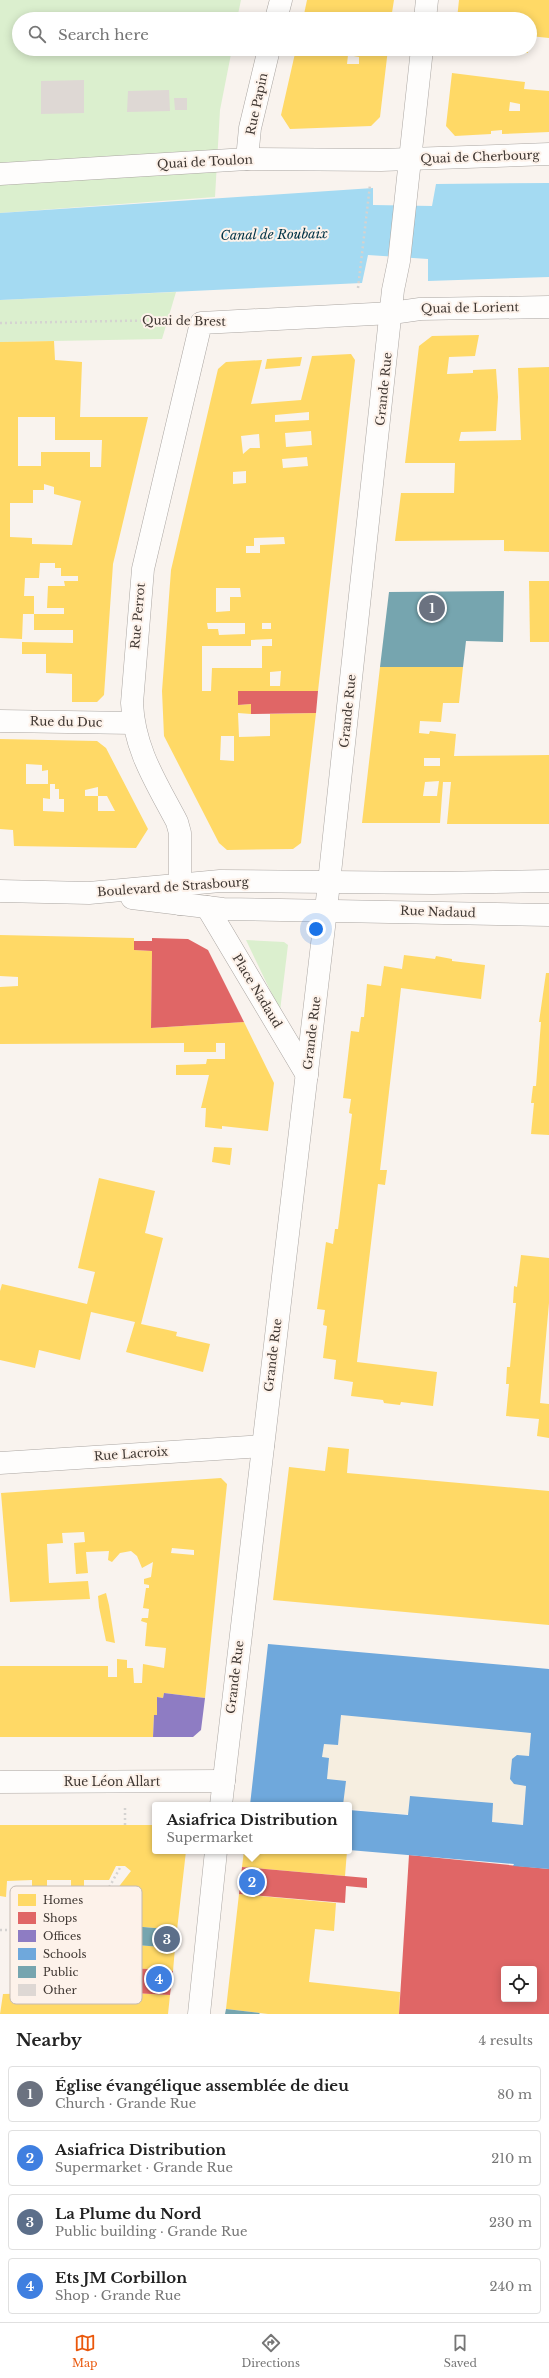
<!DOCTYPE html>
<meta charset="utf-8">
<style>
body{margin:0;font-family:"Libre Baskerville",serif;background:#f2f2f2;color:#222}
.controls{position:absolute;right:12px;bottom:12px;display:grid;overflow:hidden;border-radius:4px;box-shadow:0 2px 10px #0003}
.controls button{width:36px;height:36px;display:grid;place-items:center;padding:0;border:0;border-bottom:1px solid #e0e0e0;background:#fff;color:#222;font:20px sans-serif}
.you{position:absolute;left:316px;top:929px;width:14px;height:14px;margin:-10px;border:3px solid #fff;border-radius:50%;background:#1a73e8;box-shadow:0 0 0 6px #1a73e833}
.badge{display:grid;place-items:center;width:26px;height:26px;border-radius:50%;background:#ea580c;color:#fff;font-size:13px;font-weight:700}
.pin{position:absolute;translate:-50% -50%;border:2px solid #fff;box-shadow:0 1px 4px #0006}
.popup{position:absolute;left:152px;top:1802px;width:200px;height:52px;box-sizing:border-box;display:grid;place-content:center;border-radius:4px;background:#fff;filter:drop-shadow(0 1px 3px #0005);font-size:13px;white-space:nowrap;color:#767676}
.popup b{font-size:15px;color:#222}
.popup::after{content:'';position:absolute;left:50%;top:100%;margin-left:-8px;border:8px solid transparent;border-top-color:#fff}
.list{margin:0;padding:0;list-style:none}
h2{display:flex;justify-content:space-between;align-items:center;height:52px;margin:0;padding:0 16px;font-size:17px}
h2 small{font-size:13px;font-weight:400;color:#767676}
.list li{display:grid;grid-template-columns:26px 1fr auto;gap:12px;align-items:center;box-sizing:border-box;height:56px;margin:0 8px 8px;padding:0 8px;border:1px solid #e0e0e0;border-radius:4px}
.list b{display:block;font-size:15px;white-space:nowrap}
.list p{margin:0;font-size:13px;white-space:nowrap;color:#767676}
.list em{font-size:13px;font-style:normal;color:#767676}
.icon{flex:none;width:22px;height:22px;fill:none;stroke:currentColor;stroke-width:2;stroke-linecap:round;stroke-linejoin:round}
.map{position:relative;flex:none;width:549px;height:2014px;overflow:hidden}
.search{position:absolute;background:#fff;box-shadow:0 2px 10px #0003;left:12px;right:12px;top:12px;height:44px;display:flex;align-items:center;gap:10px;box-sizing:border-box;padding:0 14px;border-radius:22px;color:#767676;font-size:15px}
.sheet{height:308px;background:#fff}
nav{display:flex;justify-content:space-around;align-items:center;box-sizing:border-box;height:56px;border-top:1px solid #e0e0e0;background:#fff;font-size:11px;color:#767676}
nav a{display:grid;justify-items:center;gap:2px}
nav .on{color:#ea580c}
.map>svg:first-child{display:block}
.education{fill:#f6eee0}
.green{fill:#dbefce}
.water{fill:#a4daf2}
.homes{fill:#ffd966;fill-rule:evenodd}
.shops{fill:#e06666;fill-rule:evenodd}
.offices{fill:#8e7cc3}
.schools{fill:#6fa8dc}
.public{fill:#76a5af}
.building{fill:#ded8d4}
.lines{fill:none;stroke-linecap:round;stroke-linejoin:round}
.street-casing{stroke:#aba6a2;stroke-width:23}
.secondary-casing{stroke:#aba6a2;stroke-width:23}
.path{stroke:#d5d3d1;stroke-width:2.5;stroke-dasharray:2 3;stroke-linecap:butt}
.street{stroke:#fefdfc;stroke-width:22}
.secondary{stroke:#fefdfc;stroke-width:22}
.labels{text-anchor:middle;stroke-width:4;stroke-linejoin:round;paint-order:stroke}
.street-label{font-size:12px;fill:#403833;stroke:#fdf2ea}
.water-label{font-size:13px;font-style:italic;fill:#003245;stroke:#fdf2ea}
.key{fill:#fdf2ea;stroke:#c4bab3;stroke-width:1}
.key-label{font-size:11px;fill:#403833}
</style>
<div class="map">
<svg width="549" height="2014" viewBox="0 0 549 2014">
<rect width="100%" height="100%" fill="#f9f3ee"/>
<path class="education" d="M262,1690L549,1717V1827L349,1809V1805H298L251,1801Z"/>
<g class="green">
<path d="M0,0H241L237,19H19V49H232L220,110L215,197L0,213Z"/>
<path d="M176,292L162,339L0,342V300Z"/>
<path d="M246,940L284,942L288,945L280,1011Z"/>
</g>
<path class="water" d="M549,183V277L428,281V259L368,255L362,283L0,300V213L373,188V205L432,206L436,184Z"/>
<g class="homes">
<path d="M307,0H394L391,19H303Z"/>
<path d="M459,0H549V38L530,36V19H457Z"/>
<path d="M296,49H388L380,117L371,126L290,129L281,115ZM348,55L359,57V64H347Z"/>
<path d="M509,49H528V53L509,51Z"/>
<path d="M452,73L525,82L524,89L549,91V132L502,134V130L491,131V134L455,136L446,126ZM510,102L520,104V111H509Z"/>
<path d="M479,335L475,356L449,357L447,374L473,373V370L496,369L498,397L496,431L461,432L459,441L521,440L518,368L549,367V552L504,551V540L395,541L401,493H454L455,463H405L419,346L432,336Z"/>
<path d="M54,341L55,360L82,362L80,417H148L113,564L104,695L97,702H72V674L46,673V654H22V642L73,643V630H34V614H64V608H47L48,586H65L64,581H78V576H61V568H55V563H40L39,578H25L24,596H34V614H23L22,639L0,638V342ZM18,417H55V440H102L101,467H90V452H41V466H18ZM44,484L54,487V494L81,501L72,545L32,544V538L10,537V503H33V490H44Z"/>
<path d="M351,354L355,360L318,691H238V705L251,704V714L238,713L239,737L270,736V714L316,713L301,843L293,849L227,850L219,843L164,736L162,691L171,570L218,369L226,362L262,360L251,404L301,400L312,356ZM309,412V420L275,422V415ZM311,431L312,445L286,447L285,433ZM259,434L260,448H250L243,454L241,436ZM307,457L308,466L283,468L282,459ZM246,471V483L233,484V472ZM284,537L285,544L260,545V553H246V546H254V538ZM216,588H240L241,597H230V611L216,612ZM207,623H245V634L219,635L218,629H208ZM262,623H271V629H262ZM272,639V646H262V668H212L211,691H202V646H251V640ZM281,671L280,686H270V672ZM221,736H234V761L220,760Z"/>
<path d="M302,357L300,366L265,369L267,359Z"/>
<path d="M529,581H549V642H530Z"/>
<path d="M380,667H463L459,703H443L441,722L420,721L419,733L429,734L430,731L456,734L454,756L549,755V824H447L451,782H443L440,823H362ZM424,758H440V766H424ZM439,781L437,796H423L425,782Z"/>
<path d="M0,739L97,741L106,748L148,829L136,848L14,846L13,830L0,829ZM26,764L42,765V771L48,770V784H26ZM50,784H55V789H59V799H64V812L43,811V798L50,799ZM98,787V796H85V790ZM98,796H107L115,811H98Z"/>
<path d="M0,935L134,938V950L152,951L151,1028L244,1022L274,1083L268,1131L222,1126V1129L205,1127L206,1108H201L209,1075H176V1065L206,1064L207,1059H225V1043H216V1052H184V1043L0,1044V987L18,986V977L0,976Z"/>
<path d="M404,955L435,959L436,956L452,959V961L485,965L481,999L401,988L380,1170H387L385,1185L378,1184L357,1362L437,1372L433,1406L401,1402L400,1405L384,1403L383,1400L351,1396L353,1382L334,1379L336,1360L323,1358L327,1326L323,1325L325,1310L317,1309L326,1242L333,1244L335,1229H338L352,1114L349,1113L351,1099L343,1098L351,1031L359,1032L361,1017H364L367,984L381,986L384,966L402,969Z"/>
<path d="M546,973H549V1135L531,1134L534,1103H531L533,1086H536L541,1022H539Z"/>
<path d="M214,1147L232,1148L230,1165L212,1162Z"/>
<path d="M99,1178L155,1191L145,1233L163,1238L141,1324L177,1332L176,1336L210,1344L203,1372L126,1352L135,1322L91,1312L80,1360L39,1350L35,1368L0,1360V1291L2,1284L87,1304L95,1272L78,1268Z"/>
<path d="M521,1255L549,1258V1303L540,1403L549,1404V1438L537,1436L539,1419L506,1416L509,1384H506L507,1367H510L516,1303H513L514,1286L517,1287Z"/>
<path d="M328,1447L349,1449L347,1473L549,1491V1625L273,1600L289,1467L325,1471Z"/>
<path d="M221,1478L227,1484L205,1698L164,1693L163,1698L157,1697V1715H154L153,1737H0V1666H108V1677H117V1659L127,1660V1668H133L134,1683H142L143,1664L164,1668L166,1648L145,1646L147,1623L141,1621L142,1618H148L149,1609L143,1608L146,1588H149V1585L144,1584V1579L151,1577L153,1562L142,1568L137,1556L131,1551L120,1553L112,1562L108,1560L109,1551L86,1552L88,1573L76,1574L74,1543L85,1542L84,1532L62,1533L63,1543L47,1544L49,1583L88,1581L90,1599L10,1602L1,1493ZM172,1548L194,1550V1555L171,1553Z"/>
<path d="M106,1593L109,1605L115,1643L106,1641L99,1607L98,1596Z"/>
<path d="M0,1825H155V1851H186L177,1930L98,1923L107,1902L131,1871L125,1866H116L109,1880H84V1896H71V1880H47V1896H32V1880L7,1881L6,1897L0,1896Z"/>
<path d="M244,1851H347L345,1876L242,1867Z"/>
<path d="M239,1894L336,1903L334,1931L315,1929L309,1982L400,1992L399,2014H268L226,2009Z"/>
<path d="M96,1942L175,1948L173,1971L121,1967H63L66,1943Z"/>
<path d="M94,1982L95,1991L57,1993V1983Z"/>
<path d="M95,1991L170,1995L168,2014H0L3,1994L57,1993V2002L95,2001Z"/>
</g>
<g class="shops">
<path d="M238,691H318L316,713L251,714V704L238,705Z"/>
<path d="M152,938L188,939L208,950L244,1022L151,1028L152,951L134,950V941H152Z"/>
<path d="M409,1855L549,1869V2014H399ZM504,1969H534V1999H504Z"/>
<path d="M242,1867L367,1878V1888L346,1886L345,1903L239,1894Z"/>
<path d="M121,1967L173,1971L170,1995L95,1991L94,1982L57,1983V1993H37V1985H30V1968Z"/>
</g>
<path class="offices" d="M164,1693L205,1698L201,1730L193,1737H153L154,1715H157V1697L163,1698Z"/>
<path class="schools" d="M268,1644L549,1669V1869L513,1866L514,1864L349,1850V1810L408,1815L410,1796L493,1803L492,1822L523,1825L526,1786L514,1784L510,1779L512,1759L517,1755L529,1756L531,1733L341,1715L338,1745L324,1744L322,1757L329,1758L327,1779L346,1781L343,1805H250Z"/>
<g class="public">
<path d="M504,591L503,642L466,641L463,667H380L389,592Z"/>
<path d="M98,1923L177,1930L175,1948L96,1942Z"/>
<path d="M226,2009L260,2013L259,2014H225Z"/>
</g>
<g class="building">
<path d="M84,80V113L41,114V81Z"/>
<path d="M169,90L170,111L127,112L128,91Z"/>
<path d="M174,98H187V110H175Z"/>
</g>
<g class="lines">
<g class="street-casing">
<g id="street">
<path d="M276,19L281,0"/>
<path d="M247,159L250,128L269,49"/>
<path d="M0,174L247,159L381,160L549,154"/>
<path d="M0,721L133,723"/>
<path d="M180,904V833L177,822C156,782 134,749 132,703L143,569L201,323L392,313L420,309L549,307"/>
<path d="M207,907L307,1075"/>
<path d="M0,1463L263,1446"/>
<path d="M0,1782L224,1781"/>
<path d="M221,1805L326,910"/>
<path d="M199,2014L216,1851"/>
</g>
</g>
<g class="secondary-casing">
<g id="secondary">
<path d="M425,19L427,0"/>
<path d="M0,891L89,893L220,881L433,883L549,881"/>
<path d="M132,898L223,909L549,915"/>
<path d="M326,910L393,290L399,261L422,49"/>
</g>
</g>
<g class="path">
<path d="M358,288L370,185"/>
<path d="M0,323L175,320"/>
<path d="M125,1808V1825"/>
<path d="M0,1930L93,1931L101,1902L121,1866"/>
</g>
<use href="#street" class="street"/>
<use href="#secondary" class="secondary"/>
</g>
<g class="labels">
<g class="street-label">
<text transform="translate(257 104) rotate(-78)" y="4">Rue Papin</text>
<text transform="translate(480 157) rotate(-2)" y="4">Quai de Cherbourg</text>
<text transform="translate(205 162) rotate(-3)" y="4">Quai de Toulon</text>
<text transform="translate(470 308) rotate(-1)" y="4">Quai de Lorient</text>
<text transform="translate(184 321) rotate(1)" y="4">Quai de Brest</text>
<text transform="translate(384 389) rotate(-84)" y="4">Grande Rue</text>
<text transform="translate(138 616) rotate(-85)" y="4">Rue Perrot</text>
<text transform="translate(348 711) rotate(-84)" y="4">Grande Rue</text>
<text transform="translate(66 722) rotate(1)" y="4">Rue du Duc</text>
<text transform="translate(173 887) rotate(-4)" y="4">Boulevard de Strasbourg</text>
<text transform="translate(438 912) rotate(2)" y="4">Rue Nadaud</text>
<text transform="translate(257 991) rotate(59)" y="4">Place Nadaud</text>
<text transform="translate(312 1033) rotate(-83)" y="4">Grande Rue</text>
<text transform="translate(273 1355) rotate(-83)" y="4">Grande Rue</text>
<text transform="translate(131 1454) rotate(-4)" y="4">Rue Lacroix</text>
<text transform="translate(235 1677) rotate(-83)" y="4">Grande Rue</text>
<text x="112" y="1786">Rue Léon Allart</text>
</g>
<g class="water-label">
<text transform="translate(274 234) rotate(-1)" y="5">Canal de Roubaix</text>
</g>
</g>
<rect x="10" y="1886" width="132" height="118" rx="6" class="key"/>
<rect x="18" y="1894" width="18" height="12" fill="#ffd966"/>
<rect x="18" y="1912" width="18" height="12" fill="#e06666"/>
<rect x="18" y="1930" width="18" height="12" fill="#8e7cc3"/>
<rect x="18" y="1948" width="18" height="12" fill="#6fa8dc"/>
<rect x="18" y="1966" width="18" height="12" fill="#76a5af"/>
<rect x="18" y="1984" width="18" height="12" fill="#ded8d4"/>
<g class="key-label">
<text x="43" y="1904">Homes</text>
<text x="43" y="1922">Shops</text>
<text x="43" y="1940">Offices</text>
<text x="43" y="1958">Schools</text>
<text x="43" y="1976">Public</text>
<text x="43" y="1994">Other</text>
</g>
</svg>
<div class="controls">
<button><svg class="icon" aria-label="locate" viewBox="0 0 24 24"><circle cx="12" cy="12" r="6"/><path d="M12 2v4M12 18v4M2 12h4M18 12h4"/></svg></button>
</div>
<div class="you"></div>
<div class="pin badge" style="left:432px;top:608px;background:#6b7280">1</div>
<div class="pin badge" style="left:252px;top:1882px;background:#3f7fe0">2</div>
<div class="popup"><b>Asiafrica Distribution</b>Supermarket</div>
<div class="pin badge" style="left:167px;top:1939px;background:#5c6f8a">3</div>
<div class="pin badge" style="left:159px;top:1979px;background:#3f7fe0">4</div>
<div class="search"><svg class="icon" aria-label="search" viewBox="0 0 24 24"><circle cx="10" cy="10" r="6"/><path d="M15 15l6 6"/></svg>Search here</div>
</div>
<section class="sheet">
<h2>Nearby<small>4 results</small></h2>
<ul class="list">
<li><span class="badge" style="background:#6b7280">1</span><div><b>Église évangélique assemblée de dieu</b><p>Church · Grande Rue</p></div><em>80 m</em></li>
<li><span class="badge" style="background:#3f7fe0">2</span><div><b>Asiafrica Distribution</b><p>Supermarket · Grande Rue</p></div><em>210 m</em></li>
<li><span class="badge" style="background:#5c6f8a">3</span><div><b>La Plume du Nord</b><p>Public building · Grande Rue</p></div><em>230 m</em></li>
<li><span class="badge" style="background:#3f7fe0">4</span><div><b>Ets JM Corbillon</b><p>Shop · Grande Rue</p></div><em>240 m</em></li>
</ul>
</section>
<nav>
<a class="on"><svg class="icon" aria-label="map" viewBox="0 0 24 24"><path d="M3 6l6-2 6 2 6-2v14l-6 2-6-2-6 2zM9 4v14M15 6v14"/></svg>Map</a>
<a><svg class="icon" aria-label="directions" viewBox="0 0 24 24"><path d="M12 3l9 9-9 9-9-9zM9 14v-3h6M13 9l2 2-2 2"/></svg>Directions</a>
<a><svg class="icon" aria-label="saved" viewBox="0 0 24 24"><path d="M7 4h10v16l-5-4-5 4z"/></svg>Saved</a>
</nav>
